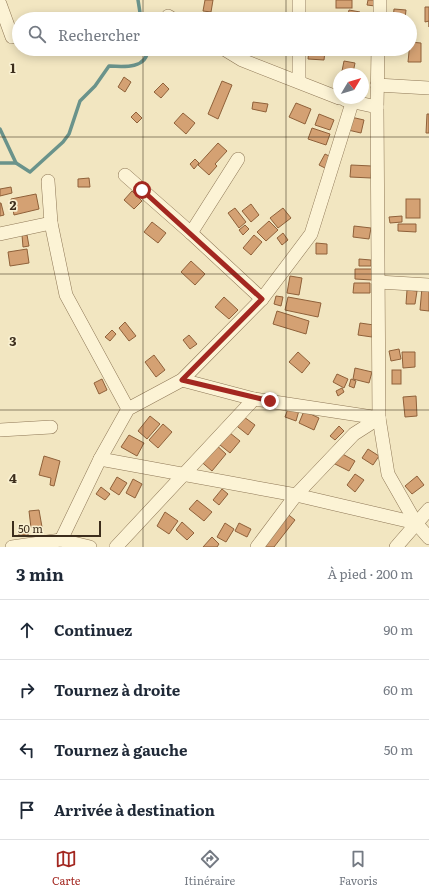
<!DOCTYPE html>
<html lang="fr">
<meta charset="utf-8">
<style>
body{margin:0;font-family:Literata,serif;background:#f2f2f3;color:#1f2937}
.compass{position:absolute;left:333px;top:68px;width:36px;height:36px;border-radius:50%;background:#fff;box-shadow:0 2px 10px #0003;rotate:52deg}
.scale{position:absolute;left:12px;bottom:10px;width:89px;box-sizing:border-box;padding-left:4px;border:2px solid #3c2d1c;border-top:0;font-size:11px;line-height:14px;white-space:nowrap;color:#3c2d1c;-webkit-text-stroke:3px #f9f0d1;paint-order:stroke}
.stop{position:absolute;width:12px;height:12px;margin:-9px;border:3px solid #a32720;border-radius:50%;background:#fff}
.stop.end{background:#a32720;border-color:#fff;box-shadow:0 1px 4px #0008}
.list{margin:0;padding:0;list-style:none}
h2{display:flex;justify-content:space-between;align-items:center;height:52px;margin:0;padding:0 16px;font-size:17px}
h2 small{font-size:13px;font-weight:400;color:#747a83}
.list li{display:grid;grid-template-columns:26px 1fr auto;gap:12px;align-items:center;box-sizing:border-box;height:60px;padding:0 16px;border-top:1px solid #e0e1e3}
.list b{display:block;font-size:15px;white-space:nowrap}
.list em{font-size:13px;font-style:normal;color:#747a83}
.icon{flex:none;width:22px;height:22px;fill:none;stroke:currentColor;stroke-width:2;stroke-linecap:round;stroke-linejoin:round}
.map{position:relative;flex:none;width:429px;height:547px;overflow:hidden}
.search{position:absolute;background:#fff;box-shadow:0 2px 10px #0003;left:12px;right:12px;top:12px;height:44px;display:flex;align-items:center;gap:10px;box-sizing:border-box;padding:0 14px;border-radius:22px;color:#747a83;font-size:15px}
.sheet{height:292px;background:#fff}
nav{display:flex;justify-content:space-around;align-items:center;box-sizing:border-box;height:56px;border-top:1px solid #e0e1e3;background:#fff;font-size:11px;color:#747a83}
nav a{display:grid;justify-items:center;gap:2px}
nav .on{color:#a32720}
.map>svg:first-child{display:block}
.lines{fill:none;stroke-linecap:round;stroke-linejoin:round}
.stream{stroke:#6a938b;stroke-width:3.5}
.building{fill:#d4a173;stroke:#8f613a}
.street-casing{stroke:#8e7756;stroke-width:14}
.street{stroke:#fcf3d5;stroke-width:13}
.route{stroke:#a32720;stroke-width:5}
.grid{fill:none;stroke:#3c2d1c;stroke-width:1;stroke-opacity:0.55}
.grid-label{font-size:13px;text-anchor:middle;font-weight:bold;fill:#3c2d1c;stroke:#f9f0d1;stroke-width:3.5;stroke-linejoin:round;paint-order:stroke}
</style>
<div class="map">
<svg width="429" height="547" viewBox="0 0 429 547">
<rect width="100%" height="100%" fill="#f2e6c1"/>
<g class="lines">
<g class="stream">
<path d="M138,0L141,19"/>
<path d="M0,129L16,163"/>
<path d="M0,163H16L30,172L63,142L69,134L80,101L95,86L109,66C124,67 147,69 148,49"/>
</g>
</g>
<g class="building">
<path d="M205,0H213L211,12L203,11Z"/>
<rect x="336" y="0" width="16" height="8"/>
<path d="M368,0H375V6L367,5Z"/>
<path d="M425,7H429V27V21L425,22Z"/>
<path d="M394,9L406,10L405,19H393Z"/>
<path d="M349,10L360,12L358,19H347Z"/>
<path d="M410,42L421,43V62H408Z"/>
<path d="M309,50L325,51L324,60L308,59Z"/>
<path d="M344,61L355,63L353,73L342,71Z"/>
<path d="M124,77L131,82L125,92L118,87Z"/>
<path d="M222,81L232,85L218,119L208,114Z"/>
<path d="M163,83L169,89L161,98L154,92Z"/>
<path d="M253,102L268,104L266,112L252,109Z"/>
<path d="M296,103L311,109L305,124L289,117Z"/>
<path d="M136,112L142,118L137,123L131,117Z"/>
<path d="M183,113L195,123L186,134L174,123Z"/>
<path d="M319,114L334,120L330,130L315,125Z"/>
<path d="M427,114H429V133H426Z"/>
<path d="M351,117L364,120L361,133L348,130Z"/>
<path d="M312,128L330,134L326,145L308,139Z"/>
<path d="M218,143L227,151L215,164L217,166L209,175L198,165Z"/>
<path d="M325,154L333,158L327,169L319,165Z"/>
<path d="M195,159L199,163L194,169L190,164Z"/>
<path d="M351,165L372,166L371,178L350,177Z"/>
<path d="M89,178L90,187H78V179Z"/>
<path d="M11,187L12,193L0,196V189Z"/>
<path d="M132,191L142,201L134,209L124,200Z"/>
<path d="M36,194L39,209L14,215L11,199Z"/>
<rect x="406" y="199" width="14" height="19"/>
<path d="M0,203H1L4,215L0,216Z"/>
<path d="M251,204L259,215L251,222L242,211Z"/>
<path d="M235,208L246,222L239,228L228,213Z"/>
<path d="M283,208L291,218L278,228L270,218Z"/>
<path d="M402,216V222L390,223L389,217Z"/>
<path d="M269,221L278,230L266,241L257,232Z"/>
<path d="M152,222L166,233L158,243L144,232Z"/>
<path d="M398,224H416V232L398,231Z"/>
<path d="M245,225L249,229L243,235L239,230Z"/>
<path d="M354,226L371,228L369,239L353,237Z"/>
<path d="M283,233L288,240L282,245L277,238Z"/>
<path d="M22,235H27L29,246L23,247Z"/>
<path d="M254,235L262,242L251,255L243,248Z"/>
<path d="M316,243L327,244V254H316Z"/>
<path d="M27,249L29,263L10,266L8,252Z"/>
<path d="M359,259L371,260V266H359Z"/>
<path d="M191,261L205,274L195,285L181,272Z"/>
<path d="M355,269H372V280L355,279Z"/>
<path d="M290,276L302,278L299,295L287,293Z"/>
<path d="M354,283H370V293H353Z"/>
<path d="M422,287L429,288V311L420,310Z"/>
<path d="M407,290L417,291L415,304H406Z"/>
<path d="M276,296L283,297L281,306L274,304Z"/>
<path d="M224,297L238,310L229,319L215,307Z"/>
<path d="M288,297L321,303L318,317L285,310Z"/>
<path d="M277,311L309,321L306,334L273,324Z"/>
<path d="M125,322L136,336L129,341L119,328Z"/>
<path d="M360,323L374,325L372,337L358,335Z"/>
<path d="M112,330L116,334L110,341L105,337Z"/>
<path d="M189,335L197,344L190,349L183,340Z"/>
<path d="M399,349L401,359L391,361L389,351Z"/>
<path d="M298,352L310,363L302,373L289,362Z"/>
<path d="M402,352H415V367L403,368Z"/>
<path d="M154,355L165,370L156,377L145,362Z"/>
<path d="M355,368L372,372L369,383L353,379Z"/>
<rect x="392" y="370" width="9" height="14"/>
<path d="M337,374L348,379L344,388L333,382Z"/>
<path d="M102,379L107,390L99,394L94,383Z"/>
<path d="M351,379L356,381L354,388L349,386Z"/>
<path d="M342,388L344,392L338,396L336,391Z"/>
<path d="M416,396L417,416L405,417L403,397Z"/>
<path d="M290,403L300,407L296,421L285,417Z"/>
<path d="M304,411L319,418L314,430L299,423Z"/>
<path d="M240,414L255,425L248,435L233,423Z"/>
<path d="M150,416L160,424L147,439L138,431Z"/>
<path d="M163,424L172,432L158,448L149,440Z"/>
<path d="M339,426L344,431L335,440L330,436Z"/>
<path d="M225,429L240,441L230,453L215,441Z"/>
<path d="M129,435L144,443L137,456L121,447Z"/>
<path d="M213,442L226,454L212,471L198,459Z"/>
<path d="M368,449L379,456L373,465L362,458Z"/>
<path d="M339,452L355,461L349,471L333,463Z"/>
<path d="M44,456L60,461L54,486L50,485L51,478L39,475Z"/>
<path d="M355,474L364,480L355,492L347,485Z"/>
<path d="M417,476L424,485L412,494L405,486Z"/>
<path d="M117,477L127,483L119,495L110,489Z"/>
<path d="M133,479L142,484L135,498L126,493Z"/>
<path d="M101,487L110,494L105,500L96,494Z"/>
<path d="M222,489L228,494L219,505L213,500Z"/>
<path d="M197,500L212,512L204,521L189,509Z"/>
<path d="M39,510L42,527L31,528L29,511Z"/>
<path d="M165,512L178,521L169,534L157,526Z"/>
<path d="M285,512L295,520L274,547H258Z"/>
<path d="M182,522L194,533L187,540L176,530Z"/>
<path d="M225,523L234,529L226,542L217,537Z"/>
<path d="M239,523L251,529L247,537L235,531Z"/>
<rect x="19" y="526" width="9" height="9"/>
<path d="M212,537L219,544L217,547H203Z"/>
</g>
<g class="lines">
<g class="street-casing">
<g id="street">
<path d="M299,0V19"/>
<path d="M0,4L12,37"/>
<path d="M168,16L173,19"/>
<path d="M380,19V0"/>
<path d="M224,49L242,60L339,98"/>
<path d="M299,49V81"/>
<path d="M378,49L377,107L379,418L388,474L416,523L429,538"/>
<path d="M377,85L429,88"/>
<path d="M345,100L377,107"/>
<path d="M125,175L191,233L262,299"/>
<path d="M48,181L51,223L66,295L128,409"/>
<path d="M191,233L238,159"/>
<path d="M0,234L51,223"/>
<path d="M378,282L429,285"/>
<path d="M182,380L254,399L379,418"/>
<path d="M0,430L51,427"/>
<path d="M100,459L296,495L416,523"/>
<path d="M61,540L100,459L128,409L182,380L262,299L311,234L352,103"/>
<path d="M12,547L61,540L90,547"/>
<path d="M116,547L254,399"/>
<path d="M257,547L296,495L354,434L379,418"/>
<path d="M396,547L429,509"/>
</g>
</g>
<use href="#street" class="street"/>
</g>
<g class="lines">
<path class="route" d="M142,190L262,299L182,380L270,401"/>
</g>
<path class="grid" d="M143,0V19M286,0V19M143,49V547M286,49V547M0,137H429M0,274H429M0,410H429"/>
<g class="grid-label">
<text x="13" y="73">1</text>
<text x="13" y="210">2</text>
<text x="13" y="346">3</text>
<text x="13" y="483">4</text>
</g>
</svg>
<svg class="compass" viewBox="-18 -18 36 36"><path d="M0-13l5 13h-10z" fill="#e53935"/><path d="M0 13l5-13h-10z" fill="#747a83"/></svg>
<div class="scale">50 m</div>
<div class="stop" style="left:142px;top:190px"></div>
<div class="stop end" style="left:270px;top:401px"></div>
<div class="search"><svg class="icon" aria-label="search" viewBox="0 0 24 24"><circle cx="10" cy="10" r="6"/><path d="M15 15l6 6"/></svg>Rechercher</div>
</div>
<section class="sheet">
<h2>3 min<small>À pied · 200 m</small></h2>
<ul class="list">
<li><svg class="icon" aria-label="ahead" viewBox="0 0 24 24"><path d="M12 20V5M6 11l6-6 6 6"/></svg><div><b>Continuez</b></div><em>90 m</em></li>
<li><svg class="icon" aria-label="right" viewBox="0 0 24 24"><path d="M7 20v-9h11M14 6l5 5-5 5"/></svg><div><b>Tournez à droite</b></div><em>60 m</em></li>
<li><svg class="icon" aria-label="left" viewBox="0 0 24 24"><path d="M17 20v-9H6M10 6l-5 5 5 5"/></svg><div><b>Tournez à gauche</b></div><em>50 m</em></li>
<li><svg class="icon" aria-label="arrive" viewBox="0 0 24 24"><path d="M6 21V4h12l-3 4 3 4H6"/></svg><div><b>Arrivée à destination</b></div></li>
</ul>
</section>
<nav>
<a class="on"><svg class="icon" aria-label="map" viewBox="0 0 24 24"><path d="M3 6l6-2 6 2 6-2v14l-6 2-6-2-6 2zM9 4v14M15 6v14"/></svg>Carte</a>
<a><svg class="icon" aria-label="directions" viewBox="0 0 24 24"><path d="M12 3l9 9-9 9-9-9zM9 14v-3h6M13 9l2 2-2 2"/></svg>Itinéraire</a>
<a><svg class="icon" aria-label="saved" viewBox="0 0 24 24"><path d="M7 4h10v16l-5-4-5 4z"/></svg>Favoris</a>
</nav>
